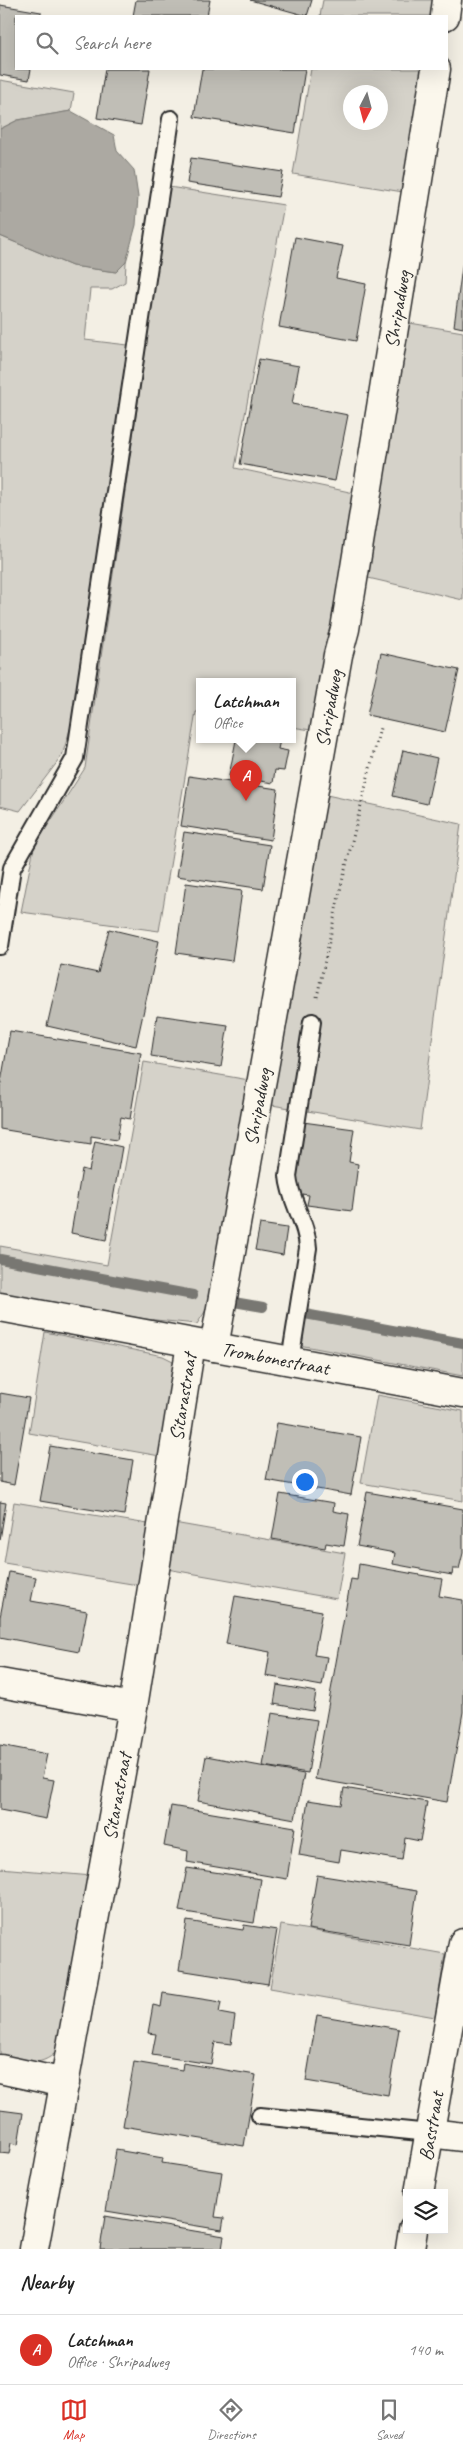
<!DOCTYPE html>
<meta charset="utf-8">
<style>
body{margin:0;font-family:Caveat,sans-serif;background:#f2f2f2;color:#222}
.controls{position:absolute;right:15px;bottom:15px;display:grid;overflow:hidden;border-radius:0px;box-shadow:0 5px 20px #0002}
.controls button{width:45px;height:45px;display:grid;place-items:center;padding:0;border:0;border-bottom:1px solid #e0e0e0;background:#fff;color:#222;font:25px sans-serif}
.compass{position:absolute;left:343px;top:85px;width:45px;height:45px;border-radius:50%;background:#fff;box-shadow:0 5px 20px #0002;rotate:186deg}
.you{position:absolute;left:304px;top:1481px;width:18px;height:18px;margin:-12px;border:4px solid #fff;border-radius:50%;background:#1a73e8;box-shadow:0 0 0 8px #1a73e833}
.badge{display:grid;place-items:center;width:32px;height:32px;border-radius:50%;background:#d93025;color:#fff;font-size:16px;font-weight:700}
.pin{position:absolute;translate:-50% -41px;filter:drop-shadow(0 1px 2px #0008)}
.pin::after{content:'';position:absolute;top:26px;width:18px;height:15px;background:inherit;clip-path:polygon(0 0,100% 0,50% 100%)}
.popup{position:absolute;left:196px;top:678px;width:100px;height:65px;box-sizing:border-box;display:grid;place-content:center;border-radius:0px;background:#fff;filter:drop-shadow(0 1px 4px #0005);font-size:16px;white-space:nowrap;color:#767676}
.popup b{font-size:19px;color:#222}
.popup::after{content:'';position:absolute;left:50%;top:100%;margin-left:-10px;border:10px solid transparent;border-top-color:#fff}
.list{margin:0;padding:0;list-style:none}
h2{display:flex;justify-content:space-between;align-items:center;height:65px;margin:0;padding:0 20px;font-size:21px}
h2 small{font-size:16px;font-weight:400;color:#767676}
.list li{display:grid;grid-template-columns:32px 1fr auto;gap:15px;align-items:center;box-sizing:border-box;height:70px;padding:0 20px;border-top:1px solid #e0e0e0}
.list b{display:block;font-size:19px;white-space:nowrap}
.list p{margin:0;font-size:16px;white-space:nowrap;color:#767676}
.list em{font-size:16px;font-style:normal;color:#767676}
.icon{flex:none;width:28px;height:28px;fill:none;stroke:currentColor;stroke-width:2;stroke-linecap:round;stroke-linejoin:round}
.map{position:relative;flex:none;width:463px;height:2249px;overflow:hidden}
.search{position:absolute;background:#fff;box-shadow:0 5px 20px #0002;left:15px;right:15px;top:15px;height:55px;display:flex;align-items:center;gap:12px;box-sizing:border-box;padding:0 18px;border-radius:0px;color:#767676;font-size:19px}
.sheet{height:135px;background:#fff}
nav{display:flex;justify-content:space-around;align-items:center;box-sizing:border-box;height:70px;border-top:1px solid #e0e0e0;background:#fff;font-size:14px;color:#767676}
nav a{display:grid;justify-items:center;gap:2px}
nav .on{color:#d93025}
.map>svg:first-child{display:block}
.green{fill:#d5d2c9;stroke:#807e7a;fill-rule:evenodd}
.water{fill:#aca9a2;stroke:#787772}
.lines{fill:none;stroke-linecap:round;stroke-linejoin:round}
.stream{stroke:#787772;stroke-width:10}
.building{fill:#c0beb6;stroke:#2b2b2b}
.service-casing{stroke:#2b2b2b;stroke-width:20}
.minor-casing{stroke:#2b2b2b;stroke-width:31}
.path{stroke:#2b2b2b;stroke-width:3;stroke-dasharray:1 4;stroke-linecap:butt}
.service{stroke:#fbf7ec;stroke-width:16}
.minor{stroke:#fbf7ec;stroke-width:28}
.labels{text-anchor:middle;stroke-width:5;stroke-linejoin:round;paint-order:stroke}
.street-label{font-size:20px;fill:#2b2b2b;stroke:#fbf7ec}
</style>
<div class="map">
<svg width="463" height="2249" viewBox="0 0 463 2249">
<rect width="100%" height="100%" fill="#f3efe4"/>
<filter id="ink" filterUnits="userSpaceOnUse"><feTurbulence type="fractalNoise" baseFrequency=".02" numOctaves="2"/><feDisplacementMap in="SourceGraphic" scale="10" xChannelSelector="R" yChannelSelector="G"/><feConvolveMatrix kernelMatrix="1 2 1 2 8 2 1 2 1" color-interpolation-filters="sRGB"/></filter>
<g filter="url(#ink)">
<g class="green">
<path d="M323,0H439L437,16H320Z"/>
<path d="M311,69H428L409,193L293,174ZM350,92H380V122H350Z"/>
<path d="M0,80L74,93L71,111L18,120L0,129Z"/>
<path d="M169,187L284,205L235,468L359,494L317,731L292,727V682H200V712H196L159,931L21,912L34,847L85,768Z"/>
<path d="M0,236L72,266L116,272L126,262L125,282L112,289H90L85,340L128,345L74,716L62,756L20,811L0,806Z"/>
<path d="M404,322L463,332V600L364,577Z"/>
<path d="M322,794L461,824L420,1130L266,1104Z"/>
<path d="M144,1062L255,1081L208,1307L197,1324L145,1319L0,1293V1246L107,1265Z"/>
<path d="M305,1314L463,1343V1376L299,1345Z"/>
<path d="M45,1332L163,1356L173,1361L175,1369L160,1456L29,1433Z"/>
<path d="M377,1395L463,1411V1501L361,1483Z"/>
<path d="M14,1502L154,1525L144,1586L4,1563Z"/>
<path d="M174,1523L345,1553L337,1599L167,1569Z"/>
<path d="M0,1868L92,1876L61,2047C42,2069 27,2062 0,2059Z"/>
<path d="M281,1925L445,1954L435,2017L270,1988Z"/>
</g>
<path class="water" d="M71,111L114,135L117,151L134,170L138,197L136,225L126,262L116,272L72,266L0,236V129L18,120Z"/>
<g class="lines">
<g class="stream">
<path d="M0,1259L193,1295"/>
<path d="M234,1302L263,1307"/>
<path d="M305,1314L463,1343"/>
</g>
</g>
<g class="building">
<path d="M136,0H210L207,16H133Z"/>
<path d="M250,0H312L307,16Z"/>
<path d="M0,5L41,12V16H16V69H31L29,80L0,75Z"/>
<path d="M105,69H150L141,125L97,118Z"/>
<path d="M202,69H305L295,133L194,117Z"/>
<path d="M191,158L283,172L278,197L187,183Z"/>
<path d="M295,237L343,246L336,278L366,284L356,341L279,327Z"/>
<path d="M463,260V328L454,326Z"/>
<path d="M259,359L299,366L292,404L348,415L335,481L240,464Z"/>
<path d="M381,653L459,670L445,732L367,715Z"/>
<path d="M236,740H280L278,749L288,751L284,771L275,770L273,783L229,776Z"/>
<path d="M403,750L437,758L427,804L393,796Z"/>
<path d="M189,776L278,789L271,840L181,826Z"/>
<path d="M184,832L270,845L263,889L177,876Z"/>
<path d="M186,883L242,891L232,961L176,953Z"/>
<path d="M109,929L159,941L136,1046L47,1026L61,965L98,973Z"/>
<path d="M157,1015L228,1025L221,1067L151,1056Z"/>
<path d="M10,1031L141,1053L130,1119L121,1117L117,1140L91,1136V1144L0,1129V1088Z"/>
<path d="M303,1122L354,1129L349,1162L358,1164L352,1211L307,1205L309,1195L293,1193Z"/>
<path d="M95,1141L122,1147L106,1240L71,1233L82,1169L89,1171Z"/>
<path d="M260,1224L287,1228L283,1255L255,1250Z"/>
<path d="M0,1393L29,1398L14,1485L0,1482Z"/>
<path d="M277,1423L361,1437L351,1495L266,1480Z"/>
<path d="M50,1446L133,1460L124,1515L40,1501Z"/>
<path d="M367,1492L463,1509V1553L459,1569H453L452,1575L393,1564L395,1553L357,1546Z"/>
<path d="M280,1494L334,1503L333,1511L349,1514L344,1546L326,1543L325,1548L272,1539Z"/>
<path d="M0,1502L6,1503L0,1540Z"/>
<path d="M359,1564L442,1579L439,1596L463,1600V1712L447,1802L315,1779L351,1579L357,1580Z"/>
<path d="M9,1572L36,1577L31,1601L87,1611L79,1652L0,1637V1617Z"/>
<path d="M235,1596L322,1611L314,1655L327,1657L322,1686L266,1676L270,1652L226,1644Z"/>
<path d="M277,1685L316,1692L313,1711L274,1704Z"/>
<path d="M272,1713L317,1720L308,1773L263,1766Z"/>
<path d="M0,1745L47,1754L42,1778L54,1780L46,1819L0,1810Z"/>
<path d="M206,1756L304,1774L295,1819L198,1801Z"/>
<path d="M344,1788L427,1802L420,1841L405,1838L402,1860L341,1850L339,1862L299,1855L308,1800L341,1805Z"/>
<path d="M171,1806L295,1827L287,1879L187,1862L188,1851L164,1846Z"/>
<path d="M187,1868L261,1879L254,1923L179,1911Z"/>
<path d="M317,1875L417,1891L409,1945L308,1929Z"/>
<path d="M187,1921L243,1930L244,1925L277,1930L268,1984L179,1970Z"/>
<path d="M163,1993L221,2002L219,2013L235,2016L231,2044L215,2042L211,2064L152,2055L156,2034L148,2033L153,2005L161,2007Z"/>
<path d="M317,2015L399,2029L388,2095L306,2081Z"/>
<path d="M134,2062L182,2070L183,2063L256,2075L244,2146L123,2126Z"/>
<path d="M0,2110L23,2113L18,2145L11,2143L9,2154L0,2153Z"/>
<path d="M116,2150L163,2158L162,2163L222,2172L215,2217L224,2218L222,2230L106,2211Z"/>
<path d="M105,2216L224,2236L222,2249H100Z"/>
</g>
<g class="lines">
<g class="service-casing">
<g id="service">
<path d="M0,946L12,868L75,758L171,119"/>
<path d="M290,1361L308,1248C307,1222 290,1202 288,1176L312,1022"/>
<path d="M260,2116L430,2133"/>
</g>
</g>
<g class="minor-casing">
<g id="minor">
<path d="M445,16L447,0"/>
<path id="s1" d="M0,1307L463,1393"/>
<path id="s2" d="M214,1347L338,655L345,629L436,69"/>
<path d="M0,1683L133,1707"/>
<path d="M0,2069L65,2083"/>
<path d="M430,2133L463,2137"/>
<path id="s3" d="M419,2193L463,1943"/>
<path id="s4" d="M34,2249L133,1707L191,1344"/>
<path d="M410,2249L413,2230"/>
</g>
</g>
<path class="path" d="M317,997L342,882L380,728"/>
<use href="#service" class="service"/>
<use href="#minor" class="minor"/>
</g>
</g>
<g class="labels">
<g class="street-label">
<text dy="7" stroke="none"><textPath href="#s2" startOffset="1054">Shripadweg</textPath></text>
<text dy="7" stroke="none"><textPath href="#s2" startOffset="649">Shripadweg</textPath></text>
<text dy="7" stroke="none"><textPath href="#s2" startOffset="244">Shripadweg</textPath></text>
<text dy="7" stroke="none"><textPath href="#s1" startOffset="280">Trombonestraat</textPath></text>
<text dy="7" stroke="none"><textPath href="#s4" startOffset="865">Sitarastraat</textPath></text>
<text dy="7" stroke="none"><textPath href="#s4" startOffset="460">Sitarastraat</textPath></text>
<text dy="7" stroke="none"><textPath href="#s3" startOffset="68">Basstraat</textPath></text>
</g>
</g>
</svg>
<div class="controls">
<button><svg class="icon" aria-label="layers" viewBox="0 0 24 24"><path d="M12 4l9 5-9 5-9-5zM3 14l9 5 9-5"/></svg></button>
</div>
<svg class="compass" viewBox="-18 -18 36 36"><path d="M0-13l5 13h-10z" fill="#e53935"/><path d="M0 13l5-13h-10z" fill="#767676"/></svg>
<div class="you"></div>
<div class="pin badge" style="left:246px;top:801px">A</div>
<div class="popup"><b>Latchman</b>Office</div>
<div class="search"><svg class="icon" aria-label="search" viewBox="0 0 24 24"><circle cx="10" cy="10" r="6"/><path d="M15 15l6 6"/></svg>Search here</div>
</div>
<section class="sheet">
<h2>Nearby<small></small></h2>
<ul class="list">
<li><span class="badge">A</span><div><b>Latchman</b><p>Office · Shripadweg</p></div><em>140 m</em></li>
</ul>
</section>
<nav>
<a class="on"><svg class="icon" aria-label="map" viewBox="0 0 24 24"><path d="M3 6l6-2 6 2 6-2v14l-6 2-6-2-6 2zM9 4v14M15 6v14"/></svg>Map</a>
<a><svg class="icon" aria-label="directions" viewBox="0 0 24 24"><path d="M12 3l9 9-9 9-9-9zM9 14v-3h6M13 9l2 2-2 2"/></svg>Directions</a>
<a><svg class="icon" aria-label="saved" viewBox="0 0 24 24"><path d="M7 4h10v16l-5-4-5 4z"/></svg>Saved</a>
</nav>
